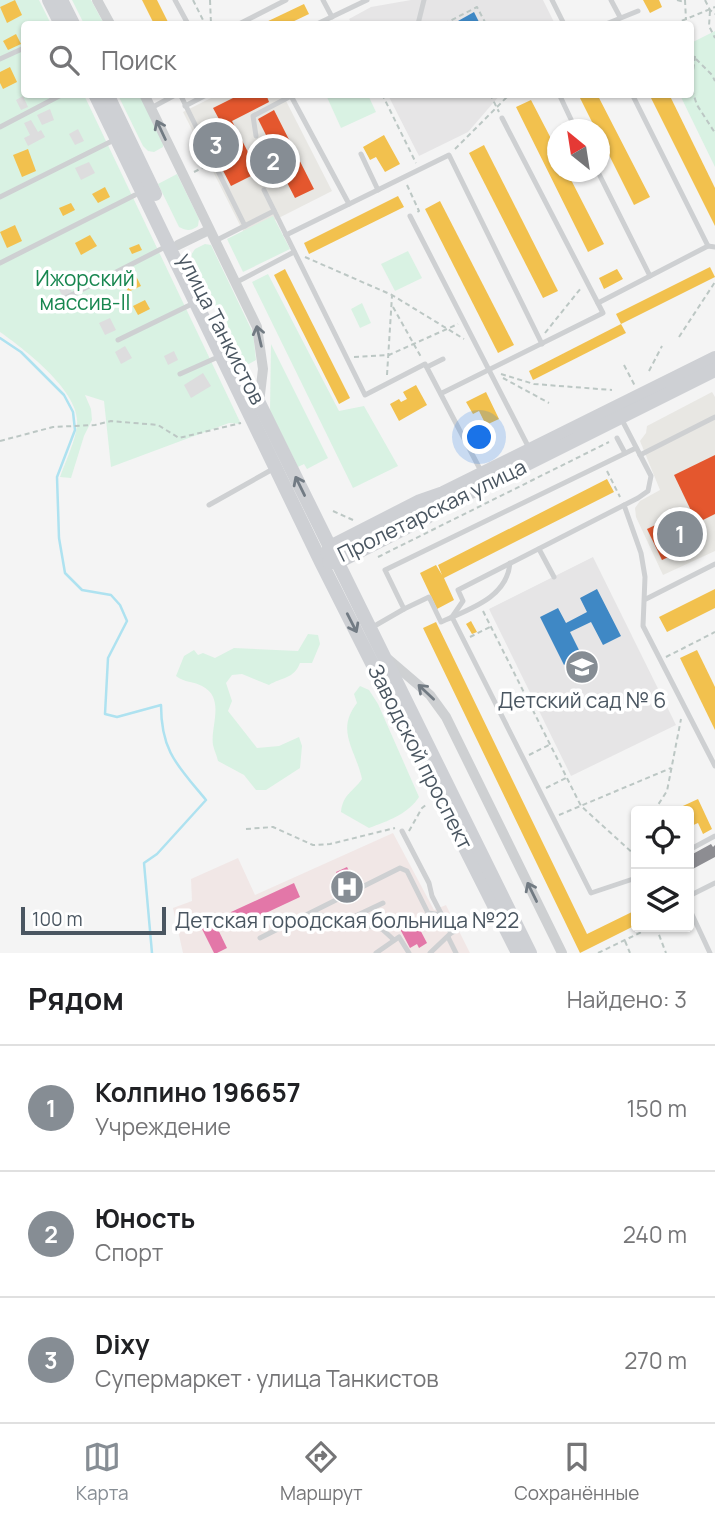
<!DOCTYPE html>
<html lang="ru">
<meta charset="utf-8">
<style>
body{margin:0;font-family:Manrope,sans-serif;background:#f2f2f2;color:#202124}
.controls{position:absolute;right:21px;bottom:21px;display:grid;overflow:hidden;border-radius:7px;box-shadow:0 2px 5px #0004}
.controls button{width:63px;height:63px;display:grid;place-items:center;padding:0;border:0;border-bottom:2px solid #e0e0e0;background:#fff;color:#202124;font:35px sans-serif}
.compass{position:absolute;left:547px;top:119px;width:63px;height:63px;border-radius:50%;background:#fff;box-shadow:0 2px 5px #0004;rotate:330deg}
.scale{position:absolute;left:21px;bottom:18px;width:145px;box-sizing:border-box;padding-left:7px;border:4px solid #4a5661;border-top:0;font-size:19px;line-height:24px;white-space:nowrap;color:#4a5661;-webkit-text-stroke:5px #fff;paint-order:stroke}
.you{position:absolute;left:480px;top:438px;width:24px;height:24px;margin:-18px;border:5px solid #fff;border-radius:50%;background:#1a73e8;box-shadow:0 0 0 10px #1a73e833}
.badge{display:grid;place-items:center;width:46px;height:46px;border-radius:50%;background:#868d94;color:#fff;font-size:23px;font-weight:700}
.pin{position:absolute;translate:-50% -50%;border:4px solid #fff;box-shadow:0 2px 7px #0006}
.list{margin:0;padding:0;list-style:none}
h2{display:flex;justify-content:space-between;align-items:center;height:91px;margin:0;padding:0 28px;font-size:30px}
h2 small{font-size:23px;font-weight:400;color:#757577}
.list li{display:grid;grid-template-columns:46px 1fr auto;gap:21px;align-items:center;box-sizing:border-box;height:126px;padding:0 28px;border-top:2px solid #e0e0e0}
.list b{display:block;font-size:26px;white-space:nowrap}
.list p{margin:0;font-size:23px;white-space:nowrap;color:#757577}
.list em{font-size:23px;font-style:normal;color:#757577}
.icon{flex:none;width:38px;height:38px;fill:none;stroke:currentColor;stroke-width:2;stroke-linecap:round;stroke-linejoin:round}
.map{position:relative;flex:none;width:715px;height:953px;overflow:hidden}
.search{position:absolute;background:#fff;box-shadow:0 2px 5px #0004;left:21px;right:21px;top:21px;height:77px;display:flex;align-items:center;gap:18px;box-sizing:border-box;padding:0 24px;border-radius:7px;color:#757577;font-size:26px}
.sheet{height:469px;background:#fff}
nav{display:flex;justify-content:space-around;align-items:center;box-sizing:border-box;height:98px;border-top:2px solid #e0e0e0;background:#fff;font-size:19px;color:#757577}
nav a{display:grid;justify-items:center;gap:4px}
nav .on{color:#868d94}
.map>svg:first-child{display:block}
.commercial{fill:#e8e7e3}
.education{fill:#e6e5e6}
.medical{fill:#f1e7e6}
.green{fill:#d9f2e3}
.homes{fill:#f2c14e}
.shops{fill:#e4572e}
.schools{fill:#3f88c5}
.health{fill:#e377a8}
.industry{fill:#8d8d92}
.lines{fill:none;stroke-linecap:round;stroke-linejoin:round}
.stream{stroke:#aee2f0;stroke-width:2.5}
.building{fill:#ddddde}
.path{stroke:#bcc7c4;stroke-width:2;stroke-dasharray:5 3.5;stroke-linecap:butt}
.lane{stroke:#ced0d2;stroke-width:5}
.street{stroke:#ced0d2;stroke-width:10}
.secondary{stroke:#ced0d4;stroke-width:14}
.oneway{stroke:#727b83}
.oneway2{stroke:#727b84}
.labels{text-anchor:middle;stroke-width:7;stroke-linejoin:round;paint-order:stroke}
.park-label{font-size:21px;fill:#17864f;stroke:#fff}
.street-label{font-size:21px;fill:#4a5661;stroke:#fff}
.poi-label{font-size:21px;fill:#4a5661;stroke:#fff}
</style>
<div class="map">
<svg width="715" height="953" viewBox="0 0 715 953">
<rect width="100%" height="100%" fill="#f4f4f4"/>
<g class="commercial">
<path d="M217,95H283L332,191L245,235L183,112Z"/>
<path d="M712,392L715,397V551L663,575L636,517L635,508L640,501L660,490L640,441L646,433L647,426Z"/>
</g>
<g class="education">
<path d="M411,0H543L555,24H352L349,19L371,7Z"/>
<path d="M388,95H500L468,132L419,156Z"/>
<path d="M593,557L676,725L571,776L489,609Z"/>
</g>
<path class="medical" d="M393,833L434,910L446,905L470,953H183L173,908L192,901L191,879L238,858L255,895Z"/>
<g class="green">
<path d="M0,0H39L51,24H24V94L84,95L241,424L229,423L111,467L104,401L85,395L91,409L92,420L84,436L71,478L60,477C65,462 76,440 77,425C81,392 24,349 0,332Z"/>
<path d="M72,0H91L104,24H84Z"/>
<path d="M715,31V167L680,95L690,94L691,43Z"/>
<path d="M118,95H140L163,139V147L154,152L148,151L143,146Z"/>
<path d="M326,95H368L376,112L341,128Z"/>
<path d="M177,174L199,219L198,226C191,231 187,231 179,227L158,184Z"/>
<path d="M273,216L290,249L243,272L227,239Z"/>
<path d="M205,244L211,245L253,333L256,360L247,365L243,363L191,255L195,249Z"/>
<path d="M408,251L422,278L395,291L381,264Z"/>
<path d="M268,274L339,411L364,406L398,466L353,488L252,282Z"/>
<path d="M362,303L371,323L360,328L351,309Z"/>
<path d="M271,344L328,458L307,469L304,464L298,467L270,411Z"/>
<path d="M308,634L318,635L320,644L312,663H300C294,679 282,677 269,685L242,674L232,675L226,683L232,701L228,711L257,748L279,746L299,737L302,746L300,768L266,790H256L244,775L218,761C217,756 214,750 213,745C210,727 226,698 202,686C193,681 185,683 176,676L184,656L194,650L198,655L203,653L215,658L234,648L298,651Z"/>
<path d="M360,686L369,690L378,704L419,797C408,814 388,821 369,828L341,812C343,794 353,792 362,779C356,750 335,731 357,703L354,694Z"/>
</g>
<g class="homes">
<path d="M15,0L22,15L7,23L0,7Z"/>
<path d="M142,0H157L169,24H154Z"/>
<path d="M643,0H659L662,7L650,13Z"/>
<path d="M304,4L309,14L288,24H262Z"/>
<path d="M16,34L21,44L8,50L3,41Z"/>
<path d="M10,67L17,82L3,89L0,83V72Z"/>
<path d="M578,94H597L650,197L634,205L600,137V130H596Z"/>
<path d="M649,94H669L715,188V226Z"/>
<path d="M531,100L558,152V172H567L604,244L588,252L516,107Z"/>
<path d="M384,135L400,164L385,172L376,157L370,160L363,147Z"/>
<path d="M484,145L558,291L543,298L469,153Z"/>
<path d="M28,149L36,171L22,177L13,155Z"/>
<path d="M105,187L110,197L98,203L92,194Z"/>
<path d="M398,196L404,207L309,254L304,243Z"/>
<path d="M440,201L514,345L498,353L425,209Z"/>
<path d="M71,203L75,210L63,216L59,208Z"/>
<path d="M15,225L22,241L7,248L0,232Z"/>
<path d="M90,235L97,246L81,255L75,243Z"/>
<path d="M139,244L142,250L132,254L129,248Z"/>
<path d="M710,267L715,277L621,324L616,314Z"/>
<path d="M285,269L350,398L339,404L274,275Z"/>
<path d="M617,269L623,279L604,289L599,278Z"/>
<path d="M135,274L141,286L128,292L123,280Z"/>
<path d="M145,300L150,309L138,315L133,306Z"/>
<path d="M621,324L626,333L533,380L529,371Z"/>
<path d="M416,385L427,405L399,421L390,404L399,399L401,402L407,399L403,392Z"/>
<path d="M486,392L499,419L486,425L479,411L473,414L466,402Z"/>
<path d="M607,479L614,492L444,578L454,600L437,609L420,573L436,565L442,575L438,565Z"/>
<path d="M715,589V608L667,632L659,617Z"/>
<path d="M471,621L477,632L472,634L466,624Z"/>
<path d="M436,622L587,934L636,910V925L580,953L423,628Z"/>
<path d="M697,650L715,687V730L680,658Z"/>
<path d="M698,799L712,829L703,834L698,823L689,827V811H672Z"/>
</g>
<g class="shops">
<path d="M241,94H266L269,102L232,121L250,156L271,145L258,119L274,110L314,189L295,198L277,163L231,186L202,130L220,121L213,108Z"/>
<path d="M715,455V514L697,523L674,475Z"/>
<path d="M679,514L694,545L662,560L647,529Z"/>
</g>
<g class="schools">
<path d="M474,12L480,24H460L458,21Z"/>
<path d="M597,589L621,636L603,645L591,622L570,632L582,656L564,665L540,617L558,608L566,623L587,612L580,598Z"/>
</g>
<g class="health">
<path d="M347,867L352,877L342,883L336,872Z"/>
<path d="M294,883L300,897L238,926L231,912Z"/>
<path d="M211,915L227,948L217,953H214L198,921Z"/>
<path d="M415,920L427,943L419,948L417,944L410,948L400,929Z"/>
</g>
<path class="industry" d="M711,844L713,847L715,845V857L689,871V856Z"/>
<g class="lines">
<path class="stream" d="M0,338L21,352L64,395L73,412L75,430L57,477L59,538L65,573L82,590L111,595L120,605L127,621L108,658L105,714L117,717L161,705C161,752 178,766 206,800L157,854L144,863L152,953"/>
</g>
<g class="building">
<path d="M23,96L28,107L21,110L16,100Z"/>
<path d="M50,109L54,120L42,125L37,115Z"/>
<path d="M31,120L38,132L41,130L45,137L28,146L24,138L30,135L24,123Z"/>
<path d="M78,129L84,141L75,145L69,134Z"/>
<path d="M89,162L95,173L81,180L75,168Z"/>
<path d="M67,283L72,292L63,297L58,288Z"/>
<path d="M110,318L116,330L105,335L99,323Z"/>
<path d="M125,346L132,358L121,364L115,352Z"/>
<path d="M174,351L178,360L168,365L164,356Z"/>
<path d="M203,373L211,386L191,398L184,385Z"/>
</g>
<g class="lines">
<g class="path">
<path d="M193,0L205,24"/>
<path d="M210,0L211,24"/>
<path d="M677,0L684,2"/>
<path d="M685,0L686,20"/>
<path d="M705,0L710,10L715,14"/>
<path d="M710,11L709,26L715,38"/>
<path d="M444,24L477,7L486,24"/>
<path d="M674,24L715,7"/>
<path d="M690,53L712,75L715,81"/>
<path d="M695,56L691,87L697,105L715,133"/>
<path d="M382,94L416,163"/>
<path d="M490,94L499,112"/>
<path d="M455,149L510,94"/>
<path d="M194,172L208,165"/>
<path d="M407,185L419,211L416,213"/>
<path d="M305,257L392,295L464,339"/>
<path d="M393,307L421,357"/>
<path d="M545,333L581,288"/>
<path d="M679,337L715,282"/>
<path d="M354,357L389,355L458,324"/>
<path d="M624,365L635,386"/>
<path d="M649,371L662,346"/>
<path d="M501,374L534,384L612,390"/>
<path d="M387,375L392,296"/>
<path d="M503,378L549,403"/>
<path d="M0,441L53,427L95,425L111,421L158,425L179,438L241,423"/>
<path d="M607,471L620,497"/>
<path d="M333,511L353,520"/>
<path d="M378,557L609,442"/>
<path d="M483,611L581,806L636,856"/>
<path d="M470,637L490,627"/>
<path d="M666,657L715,632"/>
<path d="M529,755L549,745"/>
<path d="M546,788L566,778"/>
<path d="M654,811L667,791L681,719"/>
<path d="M559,815L671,768"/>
<path d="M246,829L273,827L313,845L330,844L395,828"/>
<path d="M409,831L422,808L427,804"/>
<path d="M656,927L666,953"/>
<path d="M625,941L630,953"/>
<path d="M598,953L652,927"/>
</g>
<g class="lane">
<path d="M175,0L188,24"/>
<path d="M323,0L332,17"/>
<path d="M552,0L564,24"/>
<path d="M611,0L620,17"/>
<path d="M239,24L286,0"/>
<path d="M317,24L367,0"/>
<path d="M418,24L424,0"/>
<path d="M606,24L638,11"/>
<path d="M0,59L24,48"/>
<path d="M180,94L245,226"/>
<path d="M290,94L349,204"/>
<path d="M559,94L576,130"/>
<path d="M632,94L708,246"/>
<path d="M185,106L208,94"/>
<path d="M151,108L177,94"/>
<path d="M0,127L63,94"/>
<path d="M256,136L253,116L291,96"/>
<path d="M361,154L378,190"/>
<path d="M598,172L650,276"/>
<path d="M264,190L365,395L425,364L482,473"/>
<path d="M0,197L116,139"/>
<path d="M410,216L530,450"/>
<path d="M286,235L449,155L542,344"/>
<path d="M215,241L274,211"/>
<path d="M0,263L135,195"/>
<path d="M235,283L294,252"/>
<path d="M598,303L708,246L715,247"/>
<path d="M48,307L167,246"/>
<path d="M118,340L194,303"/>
<path d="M427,367L443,359"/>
<path d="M180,374L218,357"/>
<path d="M442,393L603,313L502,118"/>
<path d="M617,438L625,453"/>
<path d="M640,455L715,417"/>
<path d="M209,505L273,469"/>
<path d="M624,505L641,553L645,577L643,626L715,766"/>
<path d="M539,549L554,577"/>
<path d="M646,599L715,564"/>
<path d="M404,609L429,597L441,622C469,609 507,598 510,563"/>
<path d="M452,617L591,893L636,878"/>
<path d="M452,617L463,601L458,590L638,498L648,491L651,476L622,420"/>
<path d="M371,628L404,609L385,570L636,448"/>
<path d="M402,831L429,883L432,896L451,933"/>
<path d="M689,850L715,836"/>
<path d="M689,896L715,883"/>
<path d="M689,908L710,953"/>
<path d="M311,913L382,929L394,940"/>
<path d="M345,921L383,903"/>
<path d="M448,937L456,953"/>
<path d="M260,938L400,868L407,871L428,913L442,915"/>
<path d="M376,953L399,937L409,953"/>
<path d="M430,953L451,933L494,912"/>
</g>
<g class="street">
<path d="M97,0L110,24"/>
<path d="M144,94L257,327L263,369L259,403"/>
<path d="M178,245L209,230"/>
<path d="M388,659L430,695L446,717L562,953"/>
</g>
<g class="secondary">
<path d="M49,0L61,24"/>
<path d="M61,0L73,24"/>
<path d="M95,94L321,562L518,953"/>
<path d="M107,94L155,194"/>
<path d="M226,342L259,403L530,953"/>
<path d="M327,553L330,547L420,501L443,493L715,358"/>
<path d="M329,562H338L427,517L449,503L715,370"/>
</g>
</g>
<defs><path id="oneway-shaft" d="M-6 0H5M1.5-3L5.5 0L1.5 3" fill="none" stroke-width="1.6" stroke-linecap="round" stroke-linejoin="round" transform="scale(1.75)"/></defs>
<g class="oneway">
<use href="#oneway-shaft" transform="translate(161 130) rotate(-115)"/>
<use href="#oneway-shaft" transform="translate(259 336) rotate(-103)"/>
<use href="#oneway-shaft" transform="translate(426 692) rotate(-137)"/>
<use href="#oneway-shaft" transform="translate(532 892) rotate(-116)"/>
</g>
<g class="oneway2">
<use href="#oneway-shaft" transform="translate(300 486) rotate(-116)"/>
<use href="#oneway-shaft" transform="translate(352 623) rotate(63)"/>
</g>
<defs>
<g id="school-disc" transform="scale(1.75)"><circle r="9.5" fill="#868d94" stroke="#fff"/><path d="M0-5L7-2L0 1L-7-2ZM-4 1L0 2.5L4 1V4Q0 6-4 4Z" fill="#fff"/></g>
<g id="hospital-disc" transform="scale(1.75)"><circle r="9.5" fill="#868d94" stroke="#fff"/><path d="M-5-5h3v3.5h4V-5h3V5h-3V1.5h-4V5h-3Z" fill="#fff"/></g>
</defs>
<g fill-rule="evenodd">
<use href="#school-disc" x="582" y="667"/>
<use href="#hospital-disc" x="347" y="887"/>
</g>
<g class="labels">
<g class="park-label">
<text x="85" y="286">Ижорский<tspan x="85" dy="24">массив-II</tspan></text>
</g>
<g class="street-label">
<text transform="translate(221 329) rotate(63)" y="7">улица Танкистов</text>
<text transform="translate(432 511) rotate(-26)" y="7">Пролетарская улица</text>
<text transform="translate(420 757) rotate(63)" y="7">Заводской проспект</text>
</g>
<g class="poi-label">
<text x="582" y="708">Детский сад № 6</text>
<text x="347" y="928">Детская городская больница №22</text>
</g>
</g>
</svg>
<div class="controls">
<button><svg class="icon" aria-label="locate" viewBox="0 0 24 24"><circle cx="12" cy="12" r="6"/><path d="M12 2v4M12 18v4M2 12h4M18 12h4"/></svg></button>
<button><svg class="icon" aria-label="layers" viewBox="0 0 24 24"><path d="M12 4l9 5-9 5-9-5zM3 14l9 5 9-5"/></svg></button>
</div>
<svg class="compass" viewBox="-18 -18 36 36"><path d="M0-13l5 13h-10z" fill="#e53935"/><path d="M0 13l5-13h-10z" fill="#757577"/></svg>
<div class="scale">100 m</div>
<div class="you"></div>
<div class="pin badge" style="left:680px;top:534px">1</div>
<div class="pin badge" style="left:273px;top:161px">2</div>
<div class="pin badge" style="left:216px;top:145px">3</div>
<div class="search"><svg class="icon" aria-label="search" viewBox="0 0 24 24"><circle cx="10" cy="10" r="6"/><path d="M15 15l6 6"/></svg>Поиск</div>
</div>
<section class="sheet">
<h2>Рядом<small>Найдено: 3</small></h2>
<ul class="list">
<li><span class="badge">1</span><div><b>Колпино 196657</b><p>Учреждение</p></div><em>150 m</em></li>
<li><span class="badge">2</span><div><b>Юность</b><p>Спорт</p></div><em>240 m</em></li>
<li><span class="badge">3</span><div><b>Dixy</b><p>Супермаркет · улица Танкистов</p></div><em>270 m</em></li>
</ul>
</section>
<nav>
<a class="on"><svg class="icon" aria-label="map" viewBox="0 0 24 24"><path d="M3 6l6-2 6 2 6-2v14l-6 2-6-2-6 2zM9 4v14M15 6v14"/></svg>Карта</a>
<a><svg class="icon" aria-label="directions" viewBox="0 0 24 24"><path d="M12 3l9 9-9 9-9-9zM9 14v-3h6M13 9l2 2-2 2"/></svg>Маршрут</a>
<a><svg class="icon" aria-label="saved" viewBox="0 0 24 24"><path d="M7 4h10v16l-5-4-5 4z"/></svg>Сохранённые</a>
</nav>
